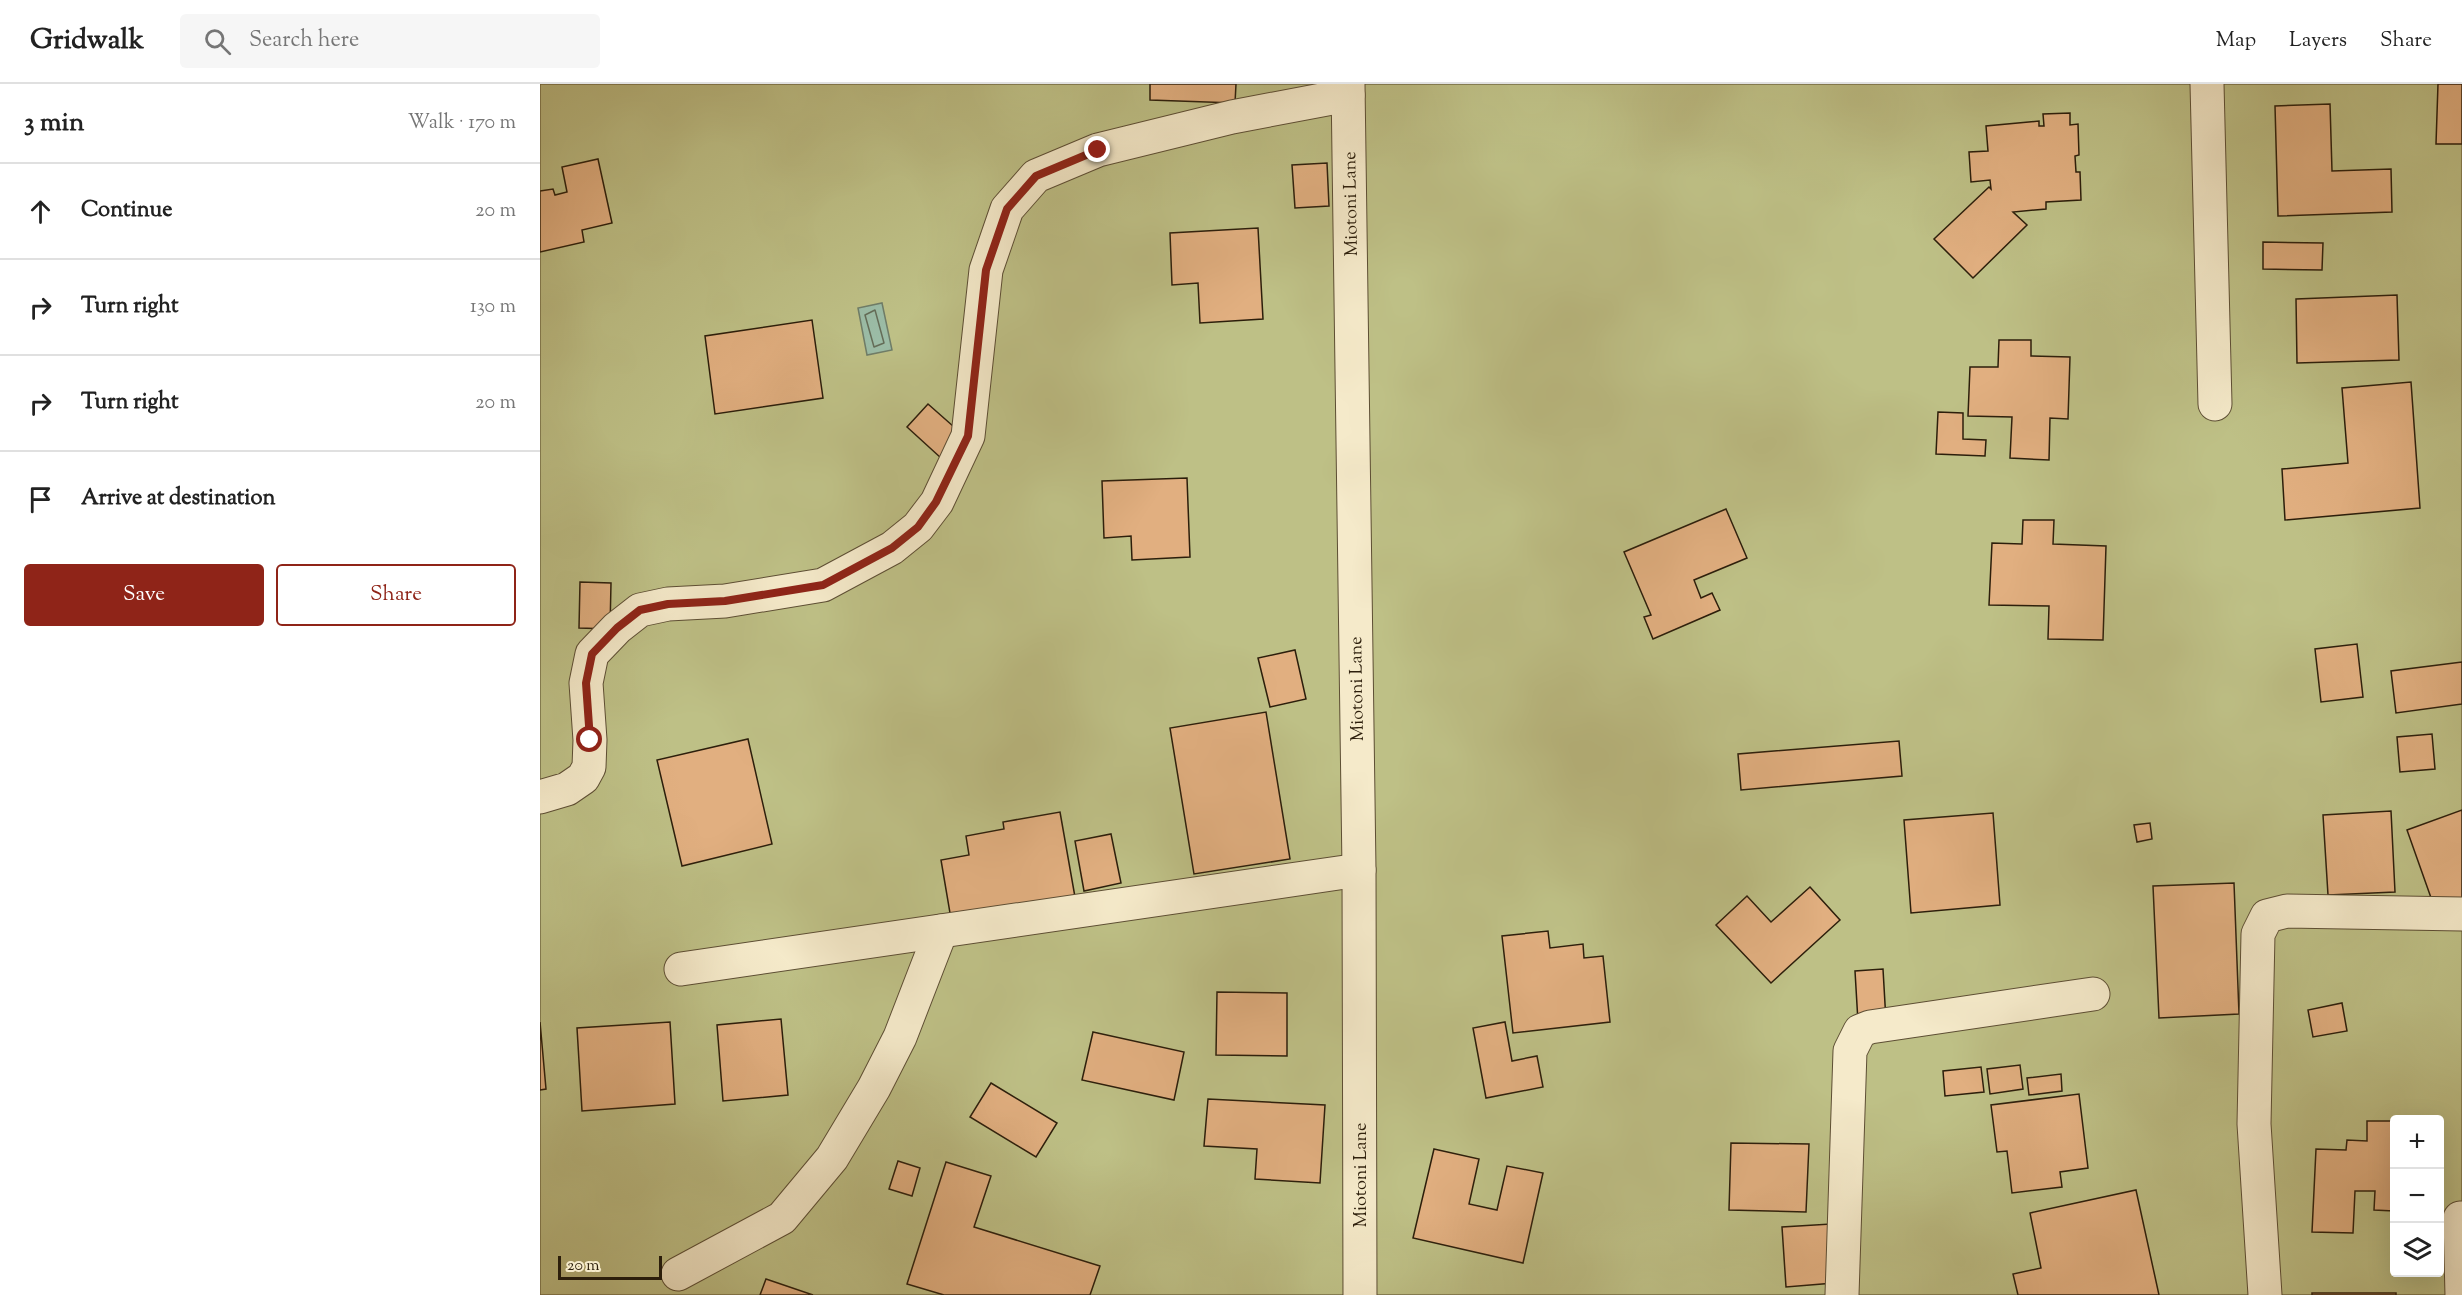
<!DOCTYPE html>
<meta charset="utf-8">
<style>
body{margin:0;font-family:"Sorts Mill Goudy",serif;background:#f6f6f6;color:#222}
.controls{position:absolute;right:18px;bottom:18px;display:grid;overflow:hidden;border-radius:6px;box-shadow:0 6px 24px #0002}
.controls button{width:54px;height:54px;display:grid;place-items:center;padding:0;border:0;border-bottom:2px solid #e0e0e0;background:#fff;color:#222;font:30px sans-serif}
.scale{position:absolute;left:18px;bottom:15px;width:104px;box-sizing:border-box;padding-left:6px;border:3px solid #2c1e0b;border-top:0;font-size:16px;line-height:21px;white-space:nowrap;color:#2c1e0b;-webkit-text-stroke:4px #f5eaca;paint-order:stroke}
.stop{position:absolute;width:18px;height:18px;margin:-14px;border:4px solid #8f2418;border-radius:50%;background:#fff}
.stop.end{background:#8f2418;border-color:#fff;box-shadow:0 2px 6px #0008}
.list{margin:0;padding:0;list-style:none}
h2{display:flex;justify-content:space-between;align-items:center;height:78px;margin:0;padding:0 24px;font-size:26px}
h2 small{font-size:20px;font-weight:400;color:#767676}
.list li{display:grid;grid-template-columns:39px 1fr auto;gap:18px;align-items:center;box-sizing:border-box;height:96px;padding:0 24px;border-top:2px solid #e0e0e0}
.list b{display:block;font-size:22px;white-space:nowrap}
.list em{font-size:20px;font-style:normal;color:#767676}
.actions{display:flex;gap:12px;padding:18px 24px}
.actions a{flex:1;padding:14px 0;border:2px solid #8f2418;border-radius:6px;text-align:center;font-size:21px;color:#8f2418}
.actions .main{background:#8f2418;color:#fff}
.icon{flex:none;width:33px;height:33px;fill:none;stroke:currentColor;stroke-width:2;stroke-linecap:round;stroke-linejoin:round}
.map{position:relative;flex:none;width:1922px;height:1211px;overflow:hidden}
header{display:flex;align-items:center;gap:36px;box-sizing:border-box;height:84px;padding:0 30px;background:#fff;border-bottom:2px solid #e0e0e0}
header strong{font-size:28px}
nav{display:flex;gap:33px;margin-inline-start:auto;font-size:21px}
.search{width:420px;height:54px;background:#f6f6f6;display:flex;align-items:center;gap:15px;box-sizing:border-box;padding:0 21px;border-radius:6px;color:#767676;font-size:22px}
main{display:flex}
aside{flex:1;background:#fff}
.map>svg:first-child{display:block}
.green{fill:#bec086;stroke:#756f48;stroke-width:1.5;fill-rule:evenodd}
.water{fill:#9bbca6;stroke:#6f7d68;stroke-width:1.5}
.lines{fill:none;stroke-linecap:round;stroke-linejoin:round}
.shore{stroke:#646d58;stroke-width:1.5}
.building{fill:#e1af80;stroke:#2c1e0b;stroke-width:1.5}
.street-casing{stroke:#5d4e34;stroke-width:35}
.street{stroke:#f5eaca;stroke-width:33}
.route{stroke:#8f2418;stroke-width:8}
.labels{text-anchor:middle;stroke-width:4.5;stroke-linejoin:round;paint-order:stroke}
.street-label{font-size:18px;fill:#2c1e0b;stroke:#f5eaca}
</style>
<header>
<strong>Gridwalk</strong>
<div class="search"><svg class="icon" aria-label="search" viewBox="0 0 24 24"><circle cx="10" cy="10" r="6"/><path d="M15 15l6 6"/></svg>Search here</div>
<nav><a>Map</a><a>Layers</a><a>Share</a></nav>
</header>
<main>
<aside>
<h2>3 min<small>Walk · 170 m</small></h2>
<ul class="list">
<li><svg class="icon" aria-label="ahead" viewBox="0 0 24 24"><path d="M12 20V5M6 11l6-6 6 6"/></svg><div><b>Continue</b></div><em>20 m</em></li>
<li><svg class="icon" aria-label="right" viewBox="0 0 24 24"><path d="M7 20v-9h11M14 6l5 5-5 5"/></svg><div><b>Turn right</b></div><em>130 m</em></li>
<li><svg class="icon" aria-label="right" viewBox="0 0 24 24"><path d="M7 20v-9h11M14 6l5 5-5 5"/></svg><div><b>Turn right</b></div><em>20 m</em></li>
<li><svg class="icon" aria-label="arrive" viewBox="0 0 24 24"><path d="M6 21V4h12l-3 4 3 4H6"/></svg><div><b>Arrive at destination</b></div></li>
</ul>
<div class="actions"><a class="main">Save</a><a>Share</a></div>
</aside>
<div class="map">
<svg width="1922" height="1211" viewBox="0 0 1922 1211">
<rect width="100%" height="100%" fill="#f0dead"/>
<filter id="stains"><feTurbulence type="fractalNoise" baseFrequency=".00333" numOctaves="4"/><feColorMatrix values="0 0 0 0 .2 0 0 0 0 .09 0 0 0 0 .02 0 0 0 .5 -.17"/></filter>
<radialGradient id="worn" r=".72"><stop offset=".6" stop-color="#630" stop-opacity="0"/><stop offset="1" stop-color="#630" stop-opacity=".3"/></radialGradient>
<path class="green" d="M0,0H1922V1211H0ZM1854,1036H1900V1188H1854Z"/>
<path class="water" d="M342,219L352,266L327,271L318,224Z"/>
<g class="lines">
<path class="shore" d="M335,226L344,259L334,263L325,231Z"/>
</g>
<g class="building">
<path d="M610,0H696L695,19L610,16Z"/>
<path d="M1898,0H1922V60H1896Z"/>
<path d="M1790,20L1792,87L1851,85L1852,128L1738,132L1735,22Z"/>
<path d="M1530,29V41L1538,40L1539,71L1535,72L1536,88H1540L1541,116L1506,118V125L1473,128L1487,141L1433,194L1394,155L1449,103L1451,105L1450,96L1431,98L1429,68L1448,67L1446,42L1499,37V42H1504L1503,30Z"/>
<path d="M58,75L72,139L42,146L44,158L0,168V107L13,105L15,111L27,108L22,83Z"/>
<path d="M787,79L789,122L755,124L752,81Z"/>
<path d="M718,144L723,235L660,239L658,199L632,201L630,149Z"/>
<path d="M1723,158L1783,159L1782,186L1723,185Z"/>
<path d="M1857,211L1859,276L1757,279L1756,215Z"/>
<path d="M272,236L283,314L175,330L165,252Z"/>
<path d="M1459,256H1491V272L1530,273L1528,335L1510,334L1509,376L1470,374L1472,333L1428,332L1430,283H1458Z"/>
<path d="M1871,298L1880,424L1745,436L1742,385L1808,379L1802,304Z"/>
<path d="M388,320L422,350L401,374L367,343Z"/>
<path d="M1398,328L1423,329V355L1446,356L1445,372L1396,370Z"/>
<path d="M647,394L650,473L592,476L591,452L564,454L562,397Z"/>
<path d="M1186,425L1207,474L1154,496L1161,514L1172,509L1180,526L1113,555L1104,533L1111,531L1084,468Z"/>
<path d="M1483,436H1514L1513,460L1566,462L1563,556L1508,555L1509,522L1449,521L1452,459L1482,460Z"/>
<path d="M40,498L71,499L70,545L39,544Z"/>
<path d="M1817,560L1823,613L1781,618L1775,565Z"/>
<path d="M755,566L766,615L730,623L718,574Z"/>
<path d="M1922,578V620L1856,629L1851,587Z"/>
<path d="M726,628L750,775L654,790L630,644Z"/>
<path d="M1892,650L1895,685L1860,688L1857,653Z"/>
<path d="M208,655L232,760L142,782L117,676Z"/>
<path d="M1359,657L1362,692L1201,706L1198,670Z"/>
<path d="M1922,726V815L1895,825L1867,746Z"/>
<path d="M1851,727L1855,808L1788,811L1783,731Z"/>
<path d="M520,728L535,813L411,835L401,776L429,771L426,752L464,745L463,738Z"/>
<path d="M1453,729L1460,821L1371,829L1364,736Z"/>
<path d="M1610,739L1612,755L1597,758L1594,741Z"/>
<path d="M571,750L581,799L544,807L535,757Z"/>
<path d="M1694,799L1699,930L1619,934L1613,802Z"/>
<path d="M1270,803L1300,836L1231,899L1176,841L1207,812L1231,838Z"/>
<path d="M1008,847L1010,864L1043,860L1044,874L1063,872L1070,938L973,949L962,852Z"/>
<path d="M1343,885L1346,937L1318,938L1315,887Z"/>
<path d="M677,908L747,909V972L676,971Z"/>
<path d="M1802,919L1807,947L1773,953L1768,926Z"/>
<path d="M241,935L248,1011L183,1017L177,941Z"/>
<path d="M0,938L6,1005L0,1006Z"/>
<path d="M130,938L135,1020L42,1027L37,944Z"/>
<path d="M965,938L972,977L997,972L1003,1003L946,1014L933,944Z"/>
<path d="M553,948L644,968L634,1016L542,996Z"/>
<path d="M1480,981L1483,1005L1450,1010L1447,985Z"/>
<path d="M1441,983L1444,1008L1405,1012L1403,987Z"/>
<path d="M1521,990L1522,1007L1489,1011L1487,994Z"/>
<path d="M451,999L517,1039L496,1073L430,1033Z"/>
<path d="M1539,1010L1548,1084L1520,1088L1522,1103L1472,1109L1467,1067L1457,1068L1451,1021Z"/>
<path d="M668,1015L785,1021L780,1099L715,1095L717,1065L664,1062Z"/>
<path d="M1827,1037H1854V1127L1834,1126L1835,1107H1815L1813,1149L1772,1148L1776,1065L1806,1066L1807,1056L1827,1057Z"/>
<path d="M1191,1059L1269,1060L1266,1128L1189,1126Z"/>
<path d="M894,1065L939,1075L929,1120L957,1126L967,1082L1003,1089L983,1179L873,1154Z"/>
<path d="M358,1077L380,1084L372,1112L349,1105Z"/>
<path d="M406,1078L451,1092L434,1143L560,1182L550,1211H404L367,1200Z"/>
<path d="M1596,1106L1619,1211H1478L1473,1190L1501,1184L1490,1129Z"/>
<path d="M1291,1140L1294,1199L1246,1203L1242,1143Z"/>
<path d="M226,1195L273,1211H220Z"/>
<rect x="1772" y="1209" width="84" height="2"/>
</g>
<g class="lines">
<g class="street-casing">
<g id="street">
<path d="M808,0L819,786L820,1211"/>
<path d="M1667,0L1675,320"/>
<path d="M0,713L27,705L43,694L49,683L50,656L46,599L52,570L77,544L100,526L128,520L185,517L283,501L352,464L378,443L397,418L428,352L446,186L467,125L496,92L558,66L692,33L808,11"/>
<path d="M141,885L819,786"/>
<path d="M1920,1134L1922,1211"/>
<path d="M138,1190L242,1134L292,1074L334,1004L360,953L401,847"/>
<path d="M1302,1211L1310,967L1320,947L1330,943L1553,910"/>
<path d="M1725,1211L1714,1040L1718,850L1727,832L1747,827L1922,830"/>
</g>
</g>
<use href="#street" class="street"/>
</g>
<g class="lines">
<path class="route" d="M50,656L46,599L52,570L77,544L100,526L128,520L185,517L283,501L352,464L378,443L396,418L428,352L446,186L467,125L496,92L558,66"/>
</g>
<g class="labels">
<g class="street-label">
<text transform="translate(810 120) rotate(-91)" y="6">Miotoni Lane</text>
<text transform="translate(816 605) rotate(-91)" y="6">Miotoni Lane</text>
<text transform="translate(820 1091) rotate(-90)" y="6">Miotoni Lane</text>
</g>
</g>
<rect width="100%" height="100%" filter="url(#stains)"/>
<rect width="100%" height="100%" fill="url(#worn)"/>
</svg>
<div class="controls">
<button>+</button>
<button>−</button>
<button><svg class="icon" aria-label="layers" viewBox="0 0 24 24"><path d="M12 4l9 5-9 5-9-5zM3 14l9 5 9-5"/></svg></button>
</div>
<div class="scale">20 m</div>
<div class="stop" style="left:50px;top:656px"></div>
<div class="stop end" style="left:558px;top:66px"></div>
</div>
</main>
